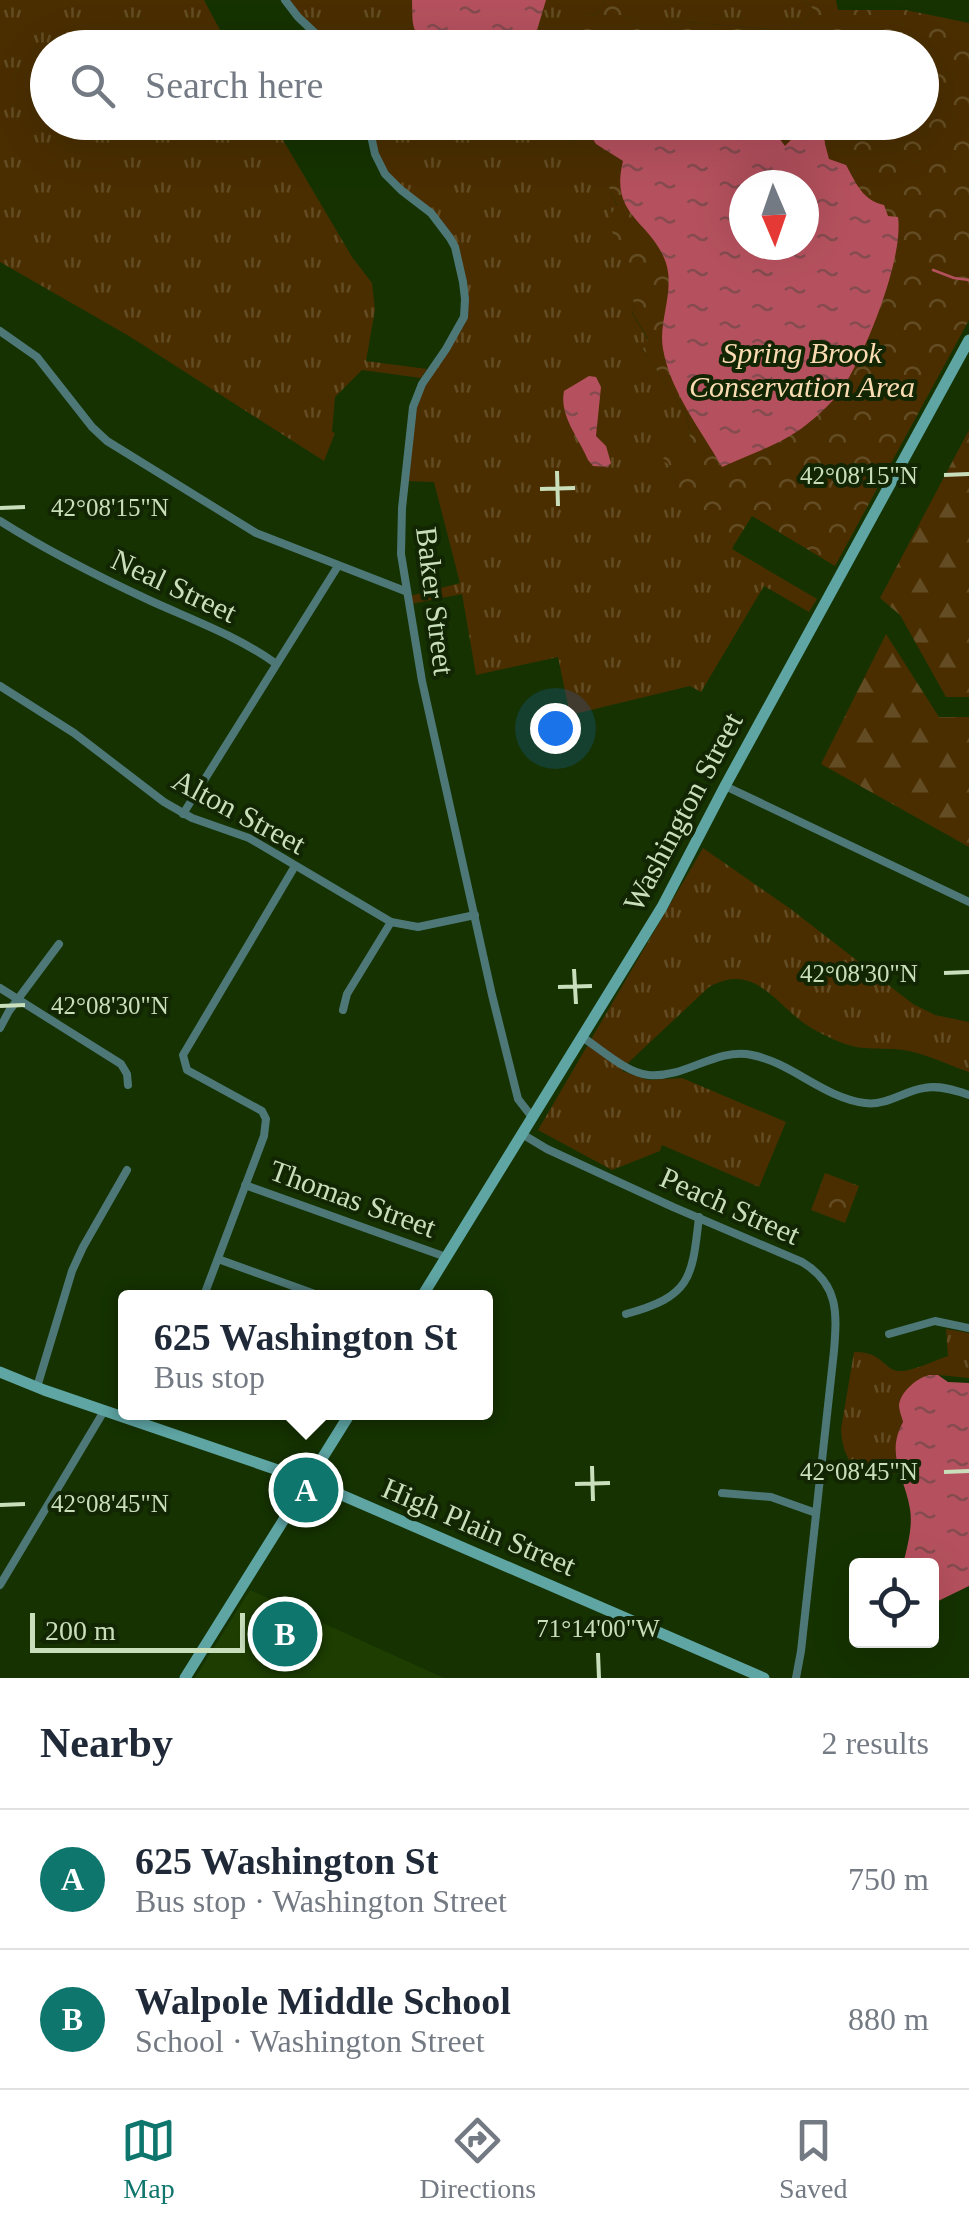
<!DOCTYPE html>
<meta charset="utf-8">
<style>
body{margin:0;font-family:"Times New Roman",serif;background:#f2f2f3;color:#1f2937}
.controls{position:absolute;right:30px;bottom:30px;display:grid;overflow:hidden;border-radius:10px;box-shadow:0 10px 40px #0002}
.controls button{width:90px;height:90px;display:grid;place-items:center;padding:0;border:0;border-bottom:2px solid #e0e1e3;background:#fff;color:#1f2937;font:50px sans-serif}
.compass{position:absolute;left:729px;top:170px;width:90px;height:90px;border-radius:50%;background:#fff;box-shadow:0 10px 40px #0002;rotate:178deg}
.scale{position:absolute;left:30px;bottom:25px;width:215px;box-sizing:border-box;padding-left:10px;border:5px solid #c9dfbc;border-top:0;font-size:28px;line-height:35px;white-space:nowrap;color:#c9dfbc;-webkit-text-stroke:8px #122603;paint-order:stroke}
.you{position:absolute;left:555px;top:728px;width:35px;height:35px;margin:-25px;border:8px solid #fff;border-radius:50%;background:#1a73e8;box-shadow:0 0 0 15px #1a73e833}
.badge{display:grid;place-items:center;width:65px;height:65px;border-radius:50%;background:#0f766e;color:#fff;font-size:32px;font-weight:700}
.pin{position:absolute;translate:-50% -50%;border:5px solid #fff;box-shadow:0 2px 10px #0006}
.popup{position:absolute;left:118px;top:1290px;width:375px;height:130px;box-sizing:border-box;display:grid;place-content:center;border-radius:10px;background:#fff;filter:drop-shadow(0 2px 8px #0005);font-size:32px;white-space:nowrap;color:#747a83}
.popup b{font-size:38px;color:#1f2937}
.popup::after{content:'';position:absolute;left:50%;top:100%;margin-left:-20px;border:20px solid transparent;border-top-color:#fff}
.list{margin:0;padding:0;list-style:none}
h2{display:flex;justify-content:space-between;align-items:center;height:130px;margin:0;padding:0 40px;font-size:42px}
h2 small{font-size:32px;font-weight:400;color:#747a83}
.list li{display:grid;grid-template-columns:65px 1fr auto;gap:30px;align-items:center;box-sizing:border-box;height:140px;padding:0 40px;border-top:2px solid #e0e1e3}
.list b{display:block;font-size:38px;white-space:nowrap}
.list p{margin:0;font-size:32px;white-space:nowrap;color:#747a83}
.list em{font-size:32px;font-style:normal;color:#747a83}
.icon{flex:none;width:55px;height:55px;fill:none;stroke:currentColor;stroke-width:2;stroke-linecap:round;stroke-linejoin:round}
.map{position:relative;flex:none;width:969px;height:1678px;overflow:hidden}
.search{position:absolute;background:#fff;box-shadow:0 10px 40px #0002;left:30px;right:30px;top:30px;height:110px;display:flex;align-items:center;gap:25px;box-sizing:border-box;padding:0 35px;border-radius:55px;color:#747a83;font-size:38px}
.sheet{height:410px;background:#fff}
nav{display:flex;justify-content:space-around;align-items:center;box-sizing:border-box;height:140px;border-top:2px solid #e0e1e3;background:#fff;font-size:28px;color:#747a83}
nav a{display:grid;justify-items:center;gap:5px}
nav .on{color:#0f766e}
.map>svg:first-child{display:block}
.built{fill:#1d3d01}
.grass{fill:url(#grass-tufts)}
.forest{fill:url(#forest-firs)}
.park{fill:url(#park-crowns);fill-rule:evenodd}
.water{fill:url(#water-ripples);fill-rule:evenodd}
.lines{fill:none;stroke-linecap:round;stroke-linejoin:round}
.stream{stroke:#b5515e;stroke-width:2.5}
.minor{stroke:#4d7877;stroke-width:8}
.secondary{stroke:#5ea5a4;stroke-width:11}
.ticks{fill:none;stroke:#c9dfbc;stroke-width:4}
.labels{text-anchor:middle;stroke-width:8;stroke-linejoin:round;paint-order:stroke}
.park-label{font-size:30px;font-style:italic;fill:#fbdbb2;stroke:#122603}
.street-label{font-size:30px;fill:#c9dfbc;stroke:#122603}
.ticks-label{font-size:25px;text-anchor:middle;fill:#c9dfbc;stroke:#122603;stroke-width:8;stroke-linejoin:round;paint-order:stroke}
</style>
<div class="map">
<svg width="969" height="1678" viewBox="0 0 969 1678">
<defs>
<pattern id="grass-tufts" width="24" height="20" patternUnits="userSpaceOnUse" patternTransform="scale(2.5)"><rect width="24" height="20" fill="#4a2e00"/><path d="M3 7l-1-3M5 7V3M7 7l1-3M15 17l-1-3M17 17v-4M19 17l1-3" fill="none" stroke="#634c23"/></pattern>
<pattern id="forest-firs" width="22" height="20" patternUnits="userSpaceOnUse" patternTransform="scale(2.5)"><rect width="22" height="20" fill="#4a2e00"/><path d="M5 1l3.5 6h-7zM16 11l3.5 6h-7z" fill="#634c23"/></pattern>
<pattern id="park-crowns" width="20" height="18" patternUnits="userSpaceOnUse" patternTransform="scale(2.5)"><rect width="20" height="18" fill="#4a2e00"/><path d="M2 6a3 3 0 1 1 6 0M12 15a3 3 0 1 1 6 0" fill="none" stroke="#634c23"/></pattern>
<pattern id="water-ripples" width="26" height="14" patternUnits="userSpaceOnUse" patternTransform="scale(2.5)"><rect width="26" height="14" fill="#b5515e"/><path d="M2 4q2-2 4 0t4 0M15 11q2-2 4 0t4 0" fill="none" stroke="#854b4f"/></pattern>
</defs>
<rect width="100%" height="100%" fill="#153200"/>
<path class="built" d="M250,1590L444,1678H195Z"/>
<g class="grass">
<path d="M0,0H204L229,47L48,48V122L273,123L352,257L372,283L375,310L366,361L427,369L421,378L362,370L335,397L332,432L335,433L324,461L129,336L0,262Z"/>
<path d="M285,0H605L597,15L583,13L591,36L586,48L331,47Z"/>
<path d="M615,0H805L814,10L794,31L673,21L658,47L623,14Z"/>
<path d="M368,123H570L571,146L591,147L595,153L617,206L634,303L632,313L648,340L643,349L687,416L690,438L668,464L690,519L734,545L732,549L817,599L809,612L764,586L701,692L690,686L570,715L558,657L476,675L462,594L411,604L410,596L460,583L434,482L405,481L413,407L464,317L458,256L438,220L385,174Z"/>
<path d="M703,848L792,910L913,1004L935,1015L969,1022V1072C948,1065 925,1053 903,1050C890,1048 877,1049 864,1048C848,1047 827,1037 813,1029C776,1008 757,960 709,987L629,1062L622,1071L648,1080L682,1078L786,1122L759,1187L662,1145L660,1151L612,1170L538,1130Z"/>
<path d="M946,1329L969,1333V1378L938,1375L899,1408L903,1422C893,1443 898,1450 897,1472C862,1487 842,1462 841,1429L854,1352C882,1351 884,1370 899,1371C911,1372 936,1360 948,1356Z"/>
</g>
<g class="forest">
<path d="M969,430V697H946L900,615L880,598Z"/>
<path d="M886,634L939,717H969V847L821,764Z"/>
</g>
<g class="park">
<path d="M605,0H615L624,9L623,14L658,47L673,21L794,31L814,10L805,0H836L838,10H906L969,23V320L835,566L752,516L734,545L690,520L668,464L661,460L690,438L687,416L643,349L648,339L632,312L634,303L608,218L617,205L591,147H571L570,123L922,122V48L586,47L590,36L579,32L583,13L597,15ZM744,185H804V245H744Z"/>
<path d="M825,1173L859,1186L845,1223L811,1210Z"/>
</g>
<g class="water">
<path d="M412,0H546L532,47L428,48C410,27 413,27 412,0Z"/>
<path d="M583,123H784L779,138L785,146L807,123H823L825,144L829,159L846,165C856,183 863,201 884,205L888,216L898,217C904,258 866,351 844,386C834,401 820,414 806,425C782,444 750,454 722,467C701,430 670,391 663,349C658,321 675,292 666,263C651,220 609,217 623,161L596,144ZM744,185H804V245H744Z"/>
<path d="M589,376L596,377L601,387L596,436L606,446L611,463L608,467L593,466L588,460C579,438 559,416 564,391Z"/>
<path d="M929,1375H938L948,1382L969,1383V1586L932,1604V1566L903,1565C907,1547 913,1528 910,1509C905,1477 885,1455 903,1422C902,1417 899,1411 899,1405C901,1391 917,1378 929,1375Z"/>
</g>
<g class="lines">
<path class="stream" d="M933,270L954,278L969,280"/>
<g class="minor">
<path d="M285,0L298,17L331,48"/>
<path d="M368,122L375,154L385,174L401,190L431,213L450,238L455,247L463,282L465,299L464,317L446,349L422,384L413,407L402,508L401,554L422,681L492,995L518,1099L532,1117"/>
<path d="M0,331L37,357L92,427L107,441L256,533L405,591"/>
<path d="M0,521C49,552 99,577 151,601C193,620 237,636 275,663"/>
<path d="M0,686L74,733L164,802L192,818L249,838L391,922L418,927L475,915"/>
<path d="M725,786L969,902"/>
<path d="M183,814L338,566"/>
<path d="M0,988L121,1064L127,1074L128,1085"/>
<path d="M343,1010L347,994L391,922"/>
<path d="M0,1028L9,1011L59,944"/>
<path d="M582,1037C601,1049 625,1072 648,1075C685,1079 716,1047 752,1055C792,1063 824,1098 865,1103C886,1106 904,1091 924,1088C939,1085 955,1090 969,1095"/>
<path d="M522,1134L547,1149L673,1207L802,1262C839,1284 837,1313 834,1351L801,1651L796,1678"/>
<path d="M245,1185L446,1257"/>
<path d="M218,1259L326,1298"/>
<path d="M203,1298L264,1136L266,1119L262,1111L187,1070L183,1055L295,866"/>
<path d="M626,1314C691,1296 692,1279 699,1217"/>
<path d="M889,1334L935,1321L969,1328"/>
<path d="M37,1387L72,1271L83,1247L127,1170"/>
<path d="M722,1493L771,1497L816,1513"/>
<path d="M0,1585L104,1411"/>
</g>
<g class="secondary">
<path d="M421,1298L662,907L725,786L969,340"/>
<path d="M0,1372L44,1390L307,1480L764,1678"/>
<path d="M185,1678L351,1412"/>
</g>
</g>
<path class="ticks" d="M557,471L558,506M944,475L969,474M540,489L575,488M0,508L25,507M574,969L576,1004M944,973L969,972M558,987L592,986M0,1006L25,1005M592,1466L593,1501M944,1472L969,1471M575,1484L610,1483M0,1505L25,1504M598,1653L599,1678"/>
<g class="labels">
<g class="park-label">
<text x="802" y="363">Spring Brook<tspan x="802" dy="34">Conservation Area</tspan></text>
</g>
<g class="street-label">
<text transform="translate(174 586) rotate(25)" y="10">Neal Street</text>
<text transform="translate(435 601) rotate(83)" y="10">Baker Street</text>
<text transform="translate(239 812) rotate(28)" y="10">Alton Street</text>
<text transform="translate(683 812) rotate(-62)" y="10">Washington Street</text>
<text transform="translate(353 1199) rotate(20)" y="10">Thomas Street</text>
<text transform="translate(730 1206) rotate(24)" y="10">Peach Street</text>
<text transform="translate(479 1527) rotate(23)" y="10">High Plain Street</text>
</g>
</g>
<g class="ticks-label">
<text x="859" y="484">42°08'15"N</text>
<text x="110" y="516">42°08'15"N</text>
<text x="859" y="982">42°08'30"N</text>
<text x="110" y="1014">42°08'30"N</text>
<text x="859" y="1480">42°08'45"N</text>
<text x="110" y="1512">42°08'45"N</text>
<text x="598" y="1637">71°14'00"W</text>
</g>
</svg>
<div class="controls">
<button><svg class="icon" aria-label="locate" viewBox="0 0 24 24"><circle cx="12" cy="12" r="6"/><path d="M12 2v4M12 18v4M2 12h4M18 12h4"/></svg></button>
</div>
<svg class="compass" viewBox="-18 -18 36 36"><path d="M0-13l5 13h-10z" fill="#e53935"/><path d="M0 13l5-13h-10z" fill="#747a83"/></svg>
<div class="scale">200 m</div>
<div class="you"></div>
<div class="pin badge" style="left:306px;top:1490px">A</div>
<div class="popup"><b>625 Washington St</b>Bus stop</div>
<div class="pin badge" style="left:285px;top:1634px">B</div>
<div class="search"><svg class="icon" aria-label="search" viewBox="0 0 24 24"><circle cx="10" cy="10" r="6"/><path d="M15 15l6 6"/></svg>Search here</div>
</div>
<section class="sheet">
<h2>Nearby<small>2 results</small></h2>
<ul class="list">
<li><span class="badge">A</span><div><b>625 Washington St</b><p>Bus stop · Washington Street</p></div><em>750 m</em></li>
<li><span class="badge">B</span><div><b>Walpole Middle School</b><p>School · Washington Street</p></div><em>880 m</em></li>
</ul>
</section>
<nav>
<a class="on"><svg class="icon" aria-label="map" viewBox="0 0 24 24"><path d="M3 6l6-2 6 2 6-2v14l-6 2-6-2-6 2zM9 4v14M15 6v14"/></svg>Map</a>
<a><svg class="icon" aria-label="directions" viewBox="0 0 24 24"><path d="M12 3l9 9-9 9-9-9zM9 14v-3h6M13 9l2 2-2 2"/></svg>Directions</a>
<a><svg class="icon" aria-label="saved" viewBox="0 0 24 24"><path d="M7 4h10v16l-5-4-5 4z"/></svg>Saved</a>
</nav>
